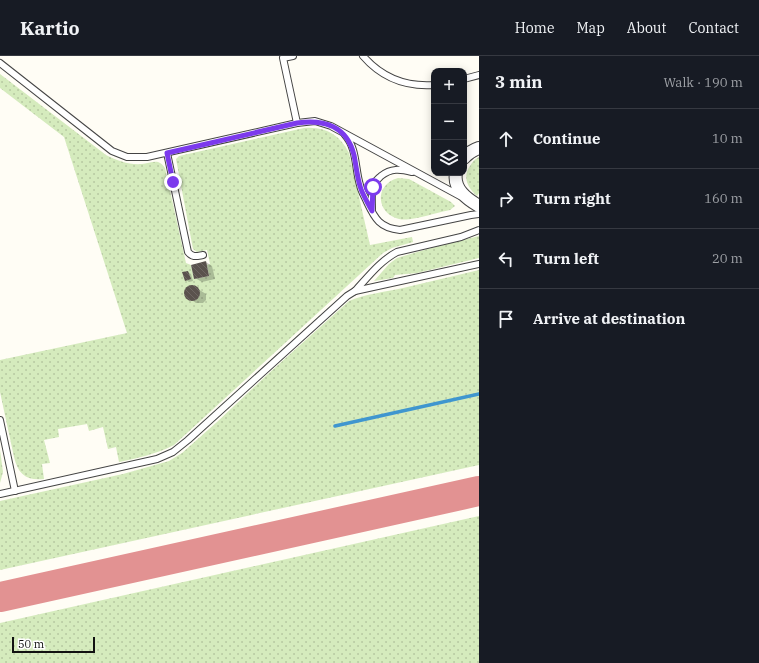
<!DOCTYPE html>
<meta charset="utf-8">
<style>
body{margin:0;font-family:"IBM Plex Serif",serif;background:#242831;color:#f1f3f6}
.controls{position:absolute;right:12px;top:12px;display:grid;overflow:hidden;border-radius:8px;box-shadow:0 2px 10px #0003}
.controls button{width:36px;height:36px;display:grid;place-items:center;padding:0;border:0;border-bottom:1px solid #363941;background:#171b24;color:#f1f3f6;font:20px sans-serif}
.scale{position:absolute;left:12px;bottom:10px;width:83px;box-sizing:border-box;padding-left:4px;border:2px solid #111;border-top:0;font-size:11px;line-height:14px;white-space:nowrap;color:#111;-webkit-text-stroke:3px #fff;paint-order:stroke}
.stop{position:absolute;width:12px;height:12px;margin:-9px;border:3px solid #7c3aed;border-radius:50%;background:#fff}
.stop.end{background:#7c3aed;border-color:#fff;box-shadow:0 1px 4px #0008}
.list{margin:0;padding:0;list-style:none}
h2{display:flex;justify-content:space-between;align-items:center;height:52px;margin:0;padding:0 16px;font-size:17px}
h2 small{font-size:13px;font-weight:400;color:#9ea1a6}
.list li{display:grid;grid-template-columns:26px 1fr auto;gap:12px;align-items:center;box-sizing:border-box;height:60px;padding:0 16px;border-top:1px solid #363941}
.list b{display:block;font-size:15px;white-space:nowrap}
.list em{font-size:13px;font-style:normal;color:#9ea1a6}
.icon{flex:none;width:22px;height:22px;fill:none;stroke:currentColor;stroke-width:2;stroke-linecap:round;stroke-linejoin:round}
.map{position:relative;flex:none;width:479px;height:607px;overflow:hidden}
header{display:flex;align-items:center;gap:24px;box-sizing:border-box;height:56px;padding:0 20px;background:#171b24;border-bottom:1px solid #363941}
header strong{font-size:19px}
nav{display:flex;gap:22px;margin-inline-start:auto;font-size:14px}
main{display:flex}
aside{flex:1;background:#171b24}
.map>svg:first-child{display:block}
.grass{fill:url(#grass-dots)}
.shadow{fill:#0003}
.lines{fill:none;stroke-linecap:round;stroke-linejoin:round}
.stream{stroke:#3f96cf;stroke-width:3.5}
.taxiway{stroke:#e29292;stroke-width:30}
.building{fill:url(#building-back-hatch)}
.lane-casing{stroke:#444;stroke-width:8}
.street-casing{stroke:#444;stroke-width:14}
.lane{stroke:#fff;stroke-width:6}
.street{stroke:#fff;stroke-width:12}
.route{stroke:#7c3aed;stroke-width:5}
</style>
<header>
<strong>Kartio</strong>
<nav><a>Home</a><a>Map</a><a>About</a><a>Contact</a></nav>
</header>
<main>
<div class="map">
<svg width="479" height="607" viewBox="0 0 479 607">
<defs>
<pattern id="grass-dots" width="8" height="8" patternUnits="userSpaceOnUse"><rect width="8" height="8" fill="#d5ebbd"/><path d="M2 2h.1M6 6h.1" fill="none" stroke="#b6c8a1" stroke-width="1.8" stroke-linecap="round"/></pattern>
<pattern id="building-back-hatch" width="6" height="6" patternUnits="userSpaceOnUse"><rect width="6" height="6" fill="#5a524d"/><path d="M-1 5l2 2M0 0l6 6M5-1l2 2" fill="none" stroke="#6d6662"/></pattern>
</defs>
<rect width="100%" height="100%" fill="#fffdf5"/>
<g class="grass">
<path d="M0,18L106,99C118,105 129,109 142,108C147,108 153,105 158,106C161,107 163,109 165,112L186,207L191,209L194,223L209,220L207,209L210,208L207,194L197,196L193,193L176,103L179,100L304,72C324,70 340,78 349,97L370,189L412,181L413,186L392,192L383,197L174,389C156,398 138,402 119,406L116,391L108,393L103,371L89,375L87,368L58,373L59,381L44,384L50,407L42,408L44,423C26,425 18,418 14,401L0,336V304L127,277L64,81L0,32Z"/>
<path d="M479,101V137L477,140C468,132 462,121 470,110C472,106 475,103 479,101Z"/>
<path d="M398,122L409,123L451,146L455,150L450,154C438,156 410,166 399,163C377,158 373,129 398,122Z"/>
<path d="M479,180V202L417,217L395,219L393,222L374,225L389,208L397,202L424,194Z"/>
<path d="M479,214V409L0,514V445L123,418L169,405L182,397L217,366L268,318L349,245C366,238 384,236 403,232C428,226 454,220 479,214Z"/>
<path d="M0,394L3,416L0,427Z"/>
<path d="M479,460V607H0V567Z"/>
</g>
<g class="shadow">
<path d="M206,206L212,210L215,223L202,226L195,222Z"/>
<path d="M188,216L191,218L193,225L189,226L186,224Z"/>
<path d="M193,230L206,238V244L203,247H196L186,240V235L188,231Z"/>
</g>
<g class="lines">
<path class="stream" d="M335,370L479,338"/>
<path class="taxiway" d="M0,541L479,435"/>
</g>
<g class="building">
<path d="M206,205L209,220L194,223L191,209Z"/>
<path d="M188,215L191,223L185,225L182,216Z"/>
<circle cx="192" cy="237" r="8"/>
</g>
<g class="lines">
<g class="lane-casing">
<g id="lane">
<path d="M293,0L283,2L297,67"/>
<path d="M363,0C382,22 405,31 434,29"/>
<path d="M0,7L112,95L127,101H147L297,67L315,65L331,70L460,140"/>
<path d="M464,23L479,19"/>
<path d="M345,79C357,92 355,113 360,129C361,135 365,141 367,146C375,163 380,172 400,174L471,159L479,158"/>
<path d="M167,97L188,196C193,202 197,200 203,199"/>
<path d="M372,153C372,146 371,137 373,130C374,126 378,123 381,120C391,112 400,113 412,116"/>
<path d="M355,235C368,221 380,205 397,196L461,181L479,174"/>
<path d="M0,364L15,435"/>
<path d="M0,438L157,403L173,396L188,384L347,240L355,235L479,208"/>
</g>
</g>
<g class="street-casing">
<g id="street">
<path d="M464,102C468,97 473,94 479,92"/>
<path d="M456,117C453,133 467,143 479,150"/>
</g>
</g>
<use href="#lane" class="lane"/>
<use href="#street" class="street"/>
</g>
<g class="lines">
<path class="route" d="M173,126L167,97L297,67C324,63 347,70 354,99C356,109 357,120 360,130C362,138 368,147 372,155L373,131"/>
</g>
</svg>
<div class="controls">
<button>+</button>
<button>−</button>
<button><svg class="icon" aria-label="layers" viewBox="0 0 24 24"><path d="M12 4l9 5-9 5-9-5zM3 14l9 5 9-5"/></svg></button>
</div>
<div class="scale">50 m</div>
<div class="stop" style="left:373px;top:131px"></div>
<div class="stop end" style="left:173px;top:126px"></div>
</div>
<aside>
<h2>3 min<small>Walk · 190 m</small></h2>
<ul class="list">
<li><svg class="icon" aria-label="ahead" viewBox="0 0 24 24"><path d="M12 20V5M6 11l6-6 6 6"/></svg><div><b>Continue</b></div><em>10 m</em></li>
<li><svg class="icon" aria-label="right" viewBox="0 0 24 24"><path d="M7 20v-9h11M14 6l5 5-5 5"/></svg><div><b>Turn right</b></div><em>160 m</em></li>
<li><svg class="icon" aria-label="left" viewBox="0 0 24 24"><path d="M17 20v-9H6M10 6l-5 5 5 5"/></svg><div><b>Turn left</b></div><em>20 m</em></li>
<li><svg class="icon" aria-label="arrive" viewBox="0 0 24 24"><path d="M6 21V4h12l-3 4 3 4H6"/></svg><div><b>Arrive at destination</b></div></li>
</ul>
</aside>
</main>
